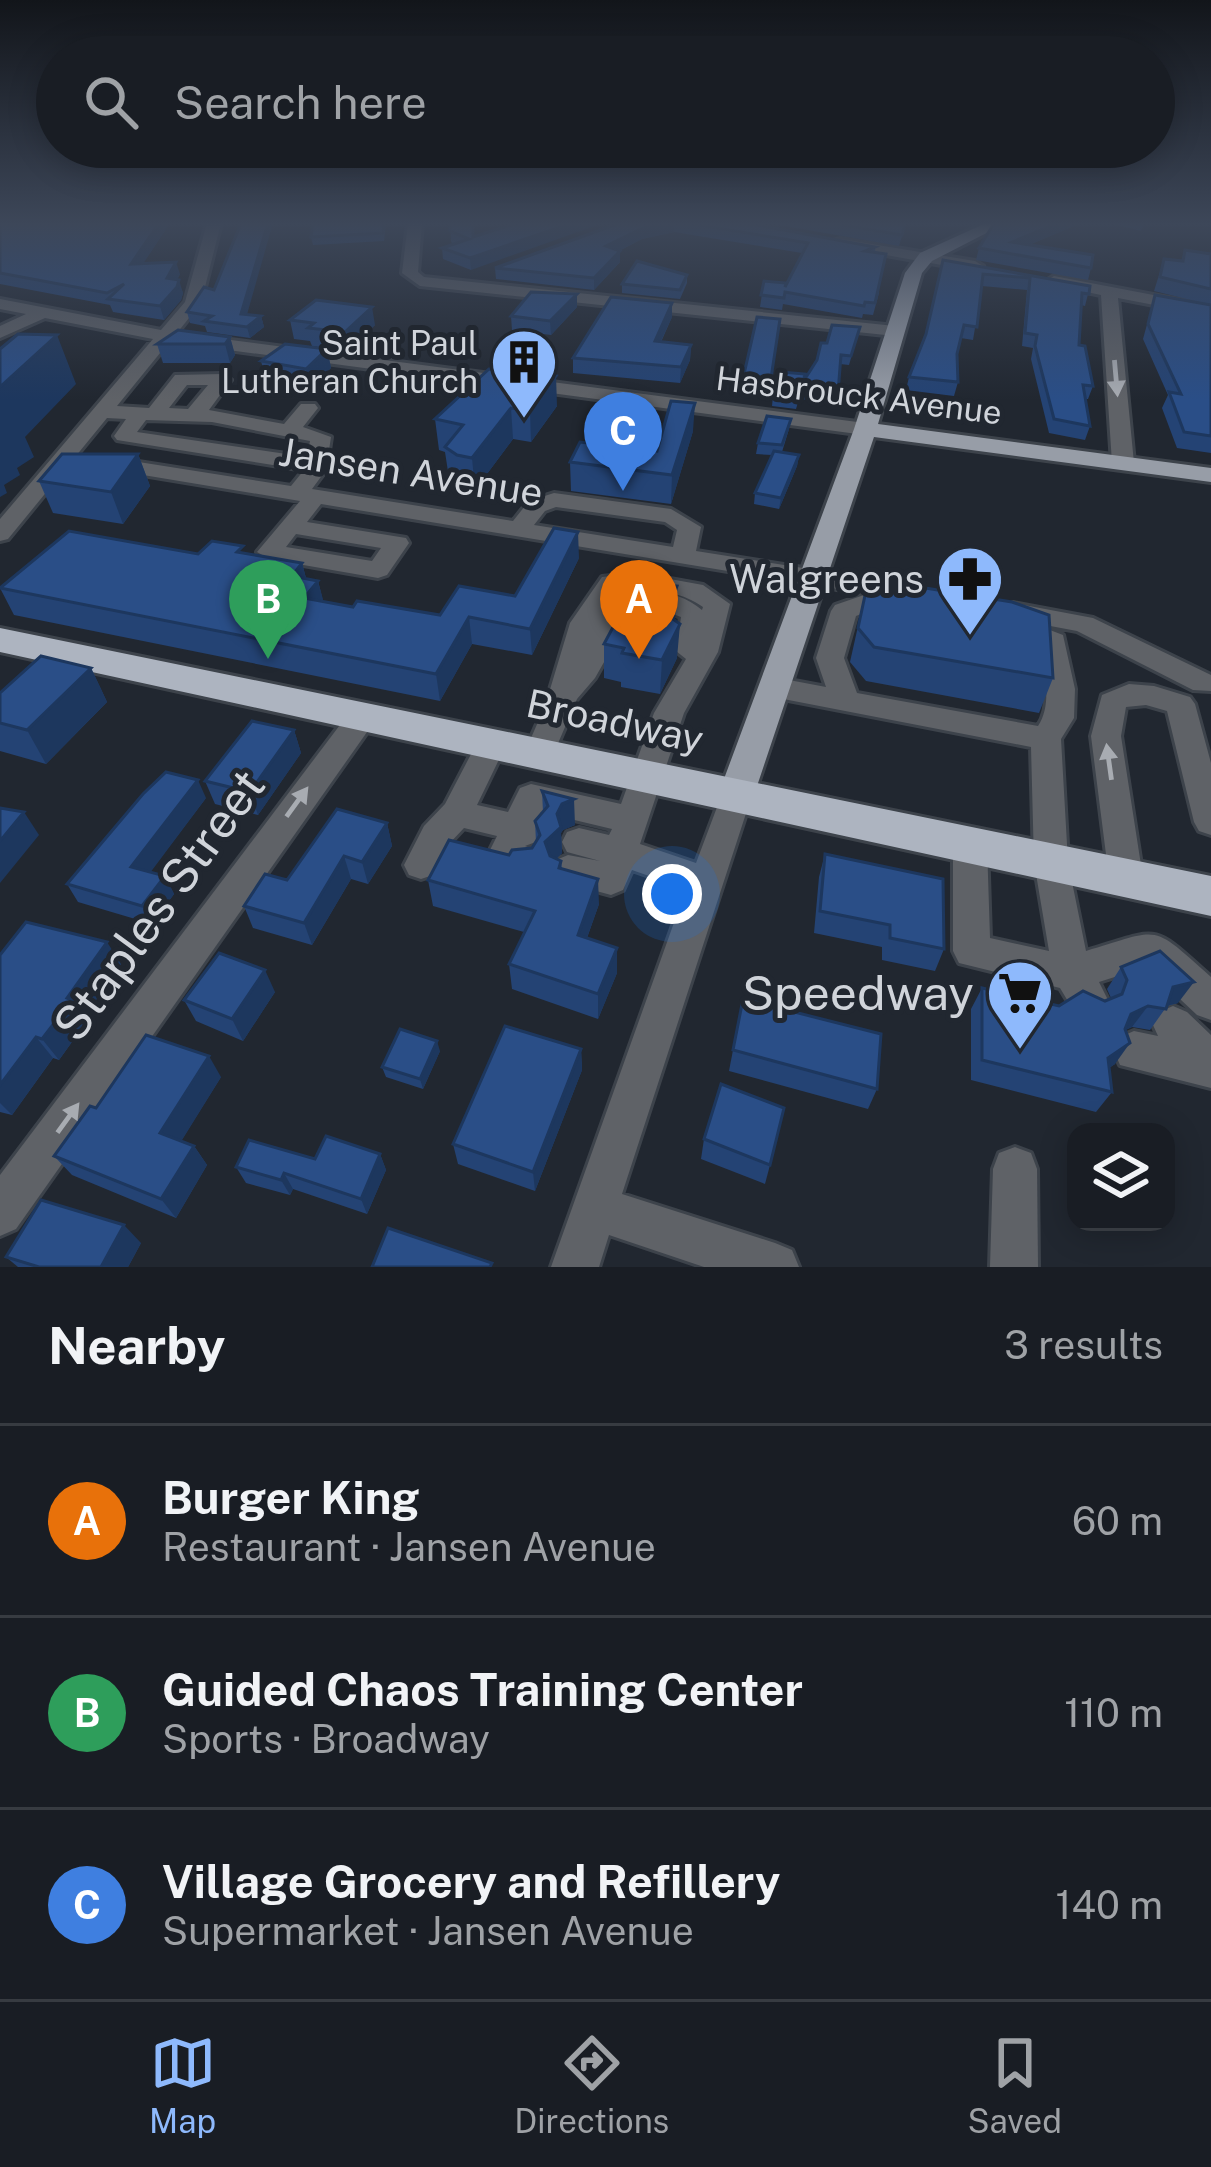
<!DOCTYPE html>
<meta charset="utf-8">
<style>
body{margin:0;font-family:"Public Sans",sans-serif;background:#22262c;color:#f1f3f6}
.controls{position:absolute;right:36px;bottom:36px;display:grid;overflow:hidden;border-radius:24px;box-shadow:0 6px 30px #0003}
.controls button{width:108px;height:108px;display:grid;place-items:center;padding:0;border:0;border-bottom:3px solid #373b41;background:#191d24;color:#f1f3f6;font:60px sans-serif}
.you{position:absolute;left:672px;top:894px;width:42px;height:42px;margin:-30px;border:9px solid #fff;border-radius:50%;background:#1a73e8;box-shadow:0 0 0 18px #1a73e833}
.badge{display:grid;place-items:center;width:78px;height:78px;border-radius:50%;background:#8eb9fc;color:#fff;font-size:39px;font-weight:700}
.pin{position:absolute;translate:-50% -99px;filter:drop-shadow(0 3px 6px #0008)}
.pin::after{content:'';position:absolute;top:63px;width:42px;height:36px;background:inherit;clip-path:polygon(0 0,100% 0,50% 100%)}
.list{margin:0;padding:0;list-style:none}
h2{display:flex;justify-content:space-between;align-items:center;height:156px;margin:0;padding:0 48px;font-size:51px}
h2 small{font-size:39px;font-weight:400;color:#9fa2a6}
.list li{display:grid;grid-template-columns:78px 1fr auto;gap:36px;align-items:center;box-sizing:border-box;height:192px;padding:0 48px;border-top:3px solid #373b41}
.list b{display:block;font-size:45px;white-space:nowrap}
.list p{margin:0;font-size:39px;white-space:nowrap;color:#9fa2a6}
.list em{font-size:39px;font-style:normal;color:#9fa2a6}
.icon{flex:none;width:66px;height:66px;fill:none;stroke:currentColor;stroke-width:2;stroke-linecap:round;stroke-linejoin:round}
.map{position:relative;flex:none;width:1211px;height:1267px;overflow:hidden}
.search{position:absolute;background:#191d24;box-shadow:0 6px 30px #0003;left:36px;right:36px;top:36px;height:132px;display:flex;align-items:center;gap:30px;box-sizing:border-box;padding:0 42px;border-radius:66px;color:#9fa2a6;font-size:45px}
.sheet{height:732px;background:#191d24}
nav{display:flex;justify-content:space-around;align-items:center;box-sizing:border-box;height:168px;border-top:3px solid #373b41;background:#191d24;font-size:33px;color:#9fa2a6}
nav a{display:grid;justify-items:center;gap:6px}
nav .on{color:#8eb9fc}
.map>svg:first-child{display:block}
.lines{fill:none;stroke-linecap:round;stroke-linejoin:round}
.minor-casing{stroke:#3d434b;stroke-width:6}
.major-casing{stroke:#3d434b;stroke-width:6}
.highway-casing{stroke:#3d434b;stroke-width:6}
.minor{fill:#5f6267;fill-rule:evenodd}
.major{fill:#979da7;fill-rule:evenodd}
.highway{fill:#adb4c0;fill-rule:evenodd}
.wall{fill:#244374}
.shaded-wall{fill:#1d375e}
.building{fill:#2a4e87;stroke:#1d375e;stroke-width:3}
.oneway{fill:#a8acb2}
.labels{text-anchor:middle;stroke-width:10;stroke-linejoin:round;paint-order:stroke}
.far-poi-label{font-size:33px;fill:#d0d4da;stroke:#212730;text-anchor:end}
.far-street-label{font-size:33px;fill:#d0d4da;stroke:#212730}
.street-label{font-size:39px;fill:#d0d4da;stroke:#212730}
.poi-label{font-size:39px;fill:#d0d4da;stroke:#212730;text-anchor:end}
.near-street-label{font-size:48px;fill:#d0d4da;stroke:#212730}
.near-poi-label{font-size:48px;fill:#d0d4da;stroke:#212730;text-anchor:end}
</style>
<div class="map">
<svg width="1211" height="1267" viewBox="0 0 1211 1267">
<rect width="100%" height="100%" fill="#212730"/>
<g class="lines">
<g class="minor-casing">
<g id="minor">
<path d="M207,223H221L201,303L177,333L865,423L875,429L865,435L169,342L117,406L149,408L175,375L222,374L231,380L209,410L284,424L301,404H315L318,408L303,427L331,437L326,470L312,489L513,521L529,501L554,493L671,509L701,527L696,551L904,584L917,592L904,600L321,504L307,522L406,538L409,543L387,575L378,578L269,559L257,552L300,501L107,469L96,463L107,457L291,486L304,470L117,440L114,436L126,419L107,418L8,539L0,541V519L153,339L45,318L0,338V326L26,314L0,309V299L161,330L185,302ZM187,385H208L188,409L169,408ZM146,420L212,422L310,441L307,457L137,432ZM556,507L665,522L677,530L673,547L534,525L545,511ZM296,534L381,548L372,561L286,547Z"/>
<path d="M408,223H422L418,272L424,277L895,326L904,331L895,336L420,286L402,273Z"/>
<path d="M841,239L975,261L983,266L975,271L836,246V240Z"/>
<path d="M1054,276L1211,306V316L1118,298L1134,463L1131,468H1115L1112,463L1101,295L1048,284L1046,281Z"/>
<path d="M637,573L703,585L730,604L718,652L684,713L640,844L696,863L725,786L736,782L747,786L752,795L622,1194L775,1243L792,1250L799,1267H704L609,1235L599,1267H551L686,889L632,870L623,890L611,895L556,880L551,870L556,860L568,855L600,861L567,852L562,842L567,832L579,828L609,835L612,829L541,812L537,819L546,830L541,840L525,846L533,849L538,859L533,869L521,873L493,864L488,854L497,836L464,828L448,845L433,875L421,879L409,875L404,865L424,826L445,804L481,735H503L507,743L477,805L508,812L520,788L531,784L621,804L654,713L686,659L676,651L681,617L657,608L633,611L595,678L577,699L550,762L539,766L528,762L524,754L545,706L570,623L602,577ZM637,589C662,590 683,593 703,607L702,610C673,586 628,584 602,613L619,590Z"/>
<path d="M864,595L907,602L911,608L898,616L866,612L856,616L844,658L857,693L1038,726C1053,703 1044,672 1040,646L1009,634L1005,628L1016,620L1000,611L1013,603L1093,618L1211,675V691L1193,690L1077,631L1029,622L1063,635L1075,689L1074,718L1061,739L1068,862L1086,951C1163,928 1150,923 1211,977V1020L1197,1015L1146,967L1099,982L1108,1000L1103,1013L1089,1018L1075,1013L1060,988L959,963L953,951V845L958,835L970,831L982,835L987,845L990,938L1049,951L1034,862L1031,747L773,697L763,694L759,687L763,680L773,677L826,687L816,658L831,611L835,605Z"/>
<path d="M1129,684L1154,686L1190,697L1195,704L1211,763V835L1199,831L1194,822L1167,711L1146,705L1126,707L1121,736L1143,878L1138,888L1126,893L1114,888L1109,878L1091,736L1102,695Z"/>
<path d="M362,706L372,709L377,717L372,725L16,1229L0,1236V1175L352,709Z"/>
<path d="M1173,1006L1187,1012L1211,1035V1088L1120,1065L1114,1051L1120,1037L1134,1031L1158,1036L1153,1025L1159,1012Z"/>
<path d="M1015,1147L1031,1153L1037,1169L1038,1267H990L993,1169L999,1153Z"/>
</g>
</g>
<g class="major-casing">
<path id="major" d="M986,223H1006L932,261L922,273L878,424L1211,468V482L874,437L754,795L749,805L736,809L723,805L718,795L854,429L905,273L920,253Z"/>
</g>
<g class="highway-casing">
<path id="highway" d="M0,628L1211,876V916L0,652Z"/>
</g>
<use href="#minor" class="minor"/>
<use href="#major" class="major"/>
<use href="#highway" class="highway"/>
</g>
<g class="wall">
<path d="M0,223H170L143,263L180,274L177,280L183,293L181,300L164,320L113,312L110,305L0,284Z"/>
<path d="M313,223H386L384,241L313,245L311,237Z"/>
<path d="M450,223H474L471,270L443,259L442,248L454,244L451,242Z"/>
<path d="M620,223H746L875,247L879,293L873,315L863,314L862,318L783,304L782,310L760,307L764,281L785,287L802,253L674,232L642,239L619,251L620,262L594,290L496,279L495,268Z"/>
<path d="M768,223H906L899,246Z"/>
<path d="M997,223H1081L1029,245L1091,268L1088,280L976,260L979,248Z"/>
<path d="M1110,223H1144L1141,231Z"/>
<path d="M1185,250L1211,254V453L1177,448L1162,408L1168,395L1143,339L1155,295L1211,305L1154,291L1164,259L1181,261Z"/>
<path d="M943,260L1090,286L1085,306L1081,305L1079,345L1093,386L1088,399H1085L1090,426L1085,440L1049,433L1031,359L1033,348L1022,346L1027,290L982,286L973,340L961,338L957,354L958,382L954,396L906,390L909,377L926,334Z"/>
<path d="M687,275V283L680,299L622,293V284Z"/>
<path d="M577,307L551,335L512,330L511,316Z"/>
<path d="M187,312L261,316L264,327L250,338L207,332L205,326L190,323Z"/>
<path d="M672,317L661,342L691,345L690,360L680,383L573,373V358Z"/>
<path d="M780,319L768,395L741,392L742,383Z"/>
<path d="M290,320L375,325L348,351L312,346L310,341L294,339Z"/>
<path d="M860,327L849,365L840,364L837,403L799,399L796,409L772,406L773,396L805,379L827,343Z"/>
<path d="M230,337L235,355L230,363H163L157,344Z"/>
<path d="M327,349L331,368L310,388L266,380L261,361Z"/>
<path d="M489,369L557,406L531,442L513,439L475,490L460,487L449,478L445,452L439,450L435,419Z"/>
<path d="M789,429L782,452L799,455L797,466L779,509L754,504L755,493L772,455L756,454L758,443Z"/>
<path d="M693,431L671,504L571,491L570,462L657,451Z"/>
<path d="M138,454L150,486L123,524L53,513L39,481Z"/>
<path d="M198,554H245L302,563L306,578L318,581L323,601L353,607L440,615L515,596L579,558L532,655L472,644L440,701L14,615L0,588Z"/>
<path d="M867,586L1053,678L1039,713L866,681L850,662Z"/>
<path d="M675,621L677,658L660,694L621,687V682L604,678V644Z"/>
<path d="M91,668L107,702L46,764L0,751V693Z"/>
<path d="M294,730L301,753L258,815L215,804L205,781Z"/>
<path d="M542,791L575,825L563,830L561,833L562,853L556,859L561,861L562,869L599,904L587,938L617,973L598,1019L512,989L509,964L524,932L433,906L428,880L532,848L536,842L535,821L543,812Z"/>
<path d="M206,798L150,872L165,876L174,894L152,924L78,902L67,884Z"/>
<path d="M387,823L392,846L368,884L351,879L312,945L253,928L244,906Z"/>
<path d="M825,854L944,949L935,971L882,960V947L814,933L819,877Z"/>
<path d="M0,955L121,964L84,1017L87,1021L59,1060L53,1058L12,1115L0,1112Z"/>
<path d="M1121,967L1178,1003L1167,1006L1150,1030L1132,1027L1125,1030L1115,1064L1109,1068L1112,1092L1096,1112L971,1080V1009L982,988L1059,1006L1105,1001L1111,998L1107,989Z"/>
<path d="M275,992L243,1041L196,1021L184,1000Z"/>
<path d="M581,1049L582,1070L535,1191L458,1164L453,1144Z"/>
<path d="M733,1050L877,1089L868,1109L729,1071Z"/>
<path d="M440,1051L423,1089L386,1077L382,1067Z"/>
<path d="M221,1077L181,1141L194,1146L207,1165L176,1218L72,1175L54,1156L96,1108Z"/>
<path d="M704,1139L770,1165L765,1184L701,1159Z"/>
<path d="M380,1154L386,1170L367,1214L293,1189L290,1195L246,1183L236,1167Z"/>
<path d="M141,1243L128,1267H18L6,1257Z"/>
</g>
<g class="shaded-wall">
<path d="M159,223H170L135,276L131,264Z"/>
<path d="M268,223H273L244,325L241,314Z"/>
<path d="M572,223H603L471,270L470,258Z"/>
<path d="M664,223H674V232L642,239L606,257V246L643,228Z"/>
<path d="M1058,223H1081L1009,253L1012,242Z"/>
<path d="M620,251V262L594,290V278Z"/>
<path d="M176,262L180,274L171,290L167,278Z"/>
<path d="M179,280L183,293L181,300L164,320L160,306Z"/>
<path d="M577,294V307L551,335L550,321Z"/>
<path d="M672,303V317L654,356L655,341Z"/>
<path d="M372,307L375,325L348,351L345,332Z"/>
<path d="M261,316L264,327L250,338L247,327Z"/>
<path d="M57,335L76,384L25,437L34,457L17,468L20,475L4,485L7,493L0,497V387Z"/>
<path d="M230,337L235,355L230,363L225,344Z"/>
<path d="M691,345L690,360L680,383L681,367Z"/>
<path d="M327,349L331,368L310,388L306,369Z"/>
<path d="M556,376L557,406L531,442L530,411Z"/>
<path d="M695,403L693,431L671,504L672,475Z"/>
<path d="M511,408L513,439L475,490L472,458Z"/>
<path d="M138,454L150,486L123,524L111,492Z"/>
<path d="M799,455L797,466L779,509L781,498Z"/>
<path d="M578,532L579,558L532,655L530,629Z"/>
<path d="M302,563L309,590L292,576Z"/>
<path d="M318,581L325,607L304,598Z"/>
<path d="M677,586L675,620L665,648L667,615Z"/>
<path d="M469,617L472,644L440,701L436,674Z"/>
<path d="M680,624L677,658L660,694L662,660Z"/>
<path d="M91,668L107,702L46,764L27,730Z"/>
<path d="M294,730L301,753L258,815L250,792Z"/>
<path d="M198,780L206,798L141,885L131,867Z"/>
<path d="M574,799L575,825L563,830L561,833L562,853L547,868L545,842L562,804Z"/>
<path d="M24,812L39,835L0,883V841Z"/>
<path d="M387,823L392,846L368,884L362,862Z"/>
<path d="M344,856L351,879L312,945L304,923Z"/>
<path d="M165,876L174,894L152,924L142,906Z"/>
<path d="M598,879L599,904L579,960L578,935Z"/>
<path d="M107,942L121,964L84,1017L87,1021L59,1060L42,1039L67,998Z"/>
<path d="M617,948V973L598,1019V994Z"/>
<path d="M265,970L275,992L243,1041L232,1019Z"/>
<path d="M1194,982L1178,1003L1157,1008L1173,987Z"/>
<path d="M1148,1006L1132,1027L1116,1035L1131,1014Z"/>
<path d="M36,1037L53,1058L12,1115L0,1103V1085Z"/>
<path d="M437,1041L440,1051L423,1089L420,1079Z"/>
<path d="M1130,1043L1115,1064L1093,1078L1108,1058Z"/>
<path d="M581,1049L582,1070L535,1191L533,1172Z"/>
<path d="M209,1056L221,1077L174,1153L160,1133Z"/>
<path d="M194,1146L207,1165L176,1218L161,1199Z"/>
<path d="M380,1154L386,1170L367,1214L361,1199Z"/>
<path d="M284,1173L293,1189L290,1195L281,1180Z"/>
<path d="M124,1225L141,1243L128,1267H101Z"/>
</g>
<g class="building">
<path d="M0,223H159L131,264L176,262L167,278L179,280L177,287L160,306L108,299L124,284L107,293L0,273Z"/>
<path d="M241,223H268L241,314L261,316L247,327L204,321L212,316L187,312L204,287L214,290Z"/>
<path d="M313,223H384L383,233L311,237Z"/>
<path d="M450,223H473V237L518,223H572L470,258L442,248L469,239L450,231Z"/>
<path d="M620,223H664L643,228L606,246L620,251L594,278L495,268Z"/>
<path d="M687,223H746L875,247L865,251L886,254L875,303L865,302L864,306L785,292L784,298L761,295L764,281L786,283L785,287L808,243Z"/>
<path d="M831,223H905L902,235Z"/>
<path d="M997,223H1058L1012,242L1093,255L1091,268L979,248L993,225Z"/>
<path d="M1185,250L1211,254V289L1160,277L1164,259L1183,261Z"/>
<path d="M943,260L1090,286L1089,294L1082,293L1079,345L1085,346L1093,386L1083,385L1090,426L1054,419L1035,346L1037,335L1025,333L1030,278L983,274L977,327L964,325L957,354L958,382L909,377L926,334Z"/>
<path d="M637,261L687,275L680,290L622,284Z"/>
<path d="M531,292L577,294L550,321L511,316Z"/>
<path d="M1155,295L1211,305V436L1184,432L1169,392L1181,394L1148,324Z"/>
<path d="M611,297L672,303L655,341L691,345L681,367L573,358Z"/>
<path d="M316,300L372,307L345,332L308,328L314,323L290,320Z"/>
<path d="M757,317L780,319L770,385L742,383Z"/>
<path d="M832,325L860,327L851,356L841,355L838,393L800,389L797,400L773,396L782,372L805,374L803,382L817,360L821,343H827Z"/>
<path d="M178,330L230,337L225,344H157Z"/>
<path d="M18,334L57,335L0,387V349Z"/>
<path d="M285,344L327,349L306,369L261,361Z"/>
<path d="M489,369L556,376L530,411L511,408L472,458L457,455L445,447L463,425L435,419Z"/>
<path d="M671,401L695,403L672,475L570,462L580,442L657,451Z"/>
<path d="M767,416L791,419L782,445L758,443Z"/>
<path d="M774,451L799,455L781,498L755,493Z"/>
<path d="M62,454H138L111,492L39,481Z"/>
<path d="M554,528L578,532L530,629L469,617L436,674L0,588L69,531L198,554L212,541L243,546L237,552L302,563L292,576L318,581L304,598L353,607L357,601L440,615L459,586L515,596Z"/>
<path d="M637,582L677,586L667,615L680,624L662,660L622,653L624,648L604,644Z"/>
<path d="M867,586H913L1012,602L1049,615L1053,678L874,647L858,628Z"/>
<path d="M41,656L91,668L27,730L0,723V693Z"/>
<path d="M252,721L294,730L250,792L205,781Z"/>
<path d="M166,772L198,780L131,867L165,876L142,906L67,884L143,794Z"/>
<path d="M542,791L574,799L562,804L557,814L561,827L545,842L550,856L561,861L559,868L598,879L578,935L617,948L598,994L509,964L535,911L428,880L449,840L509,855L512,850L532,848L540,835L535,821L548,806Z"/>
<path d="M0,808L24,812L0,841Z"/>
<path d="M337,809L387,823L362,862L344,856L304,923L244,906L265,874L287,880Z"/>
<path d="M825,854L943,879L944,949L890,938V925L820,911Z"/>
<path d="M26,922L107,942L67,998L72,1000L42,1039L36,1037L0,1085V955Z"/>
<path d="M1160,951L1194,982L1173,987L1166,1009L1148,1006L1131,1014L1125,1029L1130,1043L1108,1058L1112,1092L982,1060V988L1059,1006L1083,991L1105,1001L1122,994L1127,980L1121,967Z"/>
<path d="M219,953L265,970L232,1019L184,1000Z"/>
<path d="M743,999L881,1034L877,1089L733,1050Z"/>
<path d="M505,1026L581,1049L533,1172L453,1144Z"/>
<path d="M400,1029L437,1041L420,1079L382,1067Z"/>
<path d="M146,1035L209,1056L160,1133L194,1146L161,1199L54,1156L90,1106L96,1108Z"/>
<path d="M721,1084L784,1108L770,1165L704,1139Z"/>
<path d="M326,1136L380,1154L361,1199L284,1173L281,1180L236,1167L249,1140L315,1159Z"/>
<path d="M41,1200L124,1225L101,1267H39L6,1257Z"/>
<path d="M388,1228L492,1263L490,1267H372Z"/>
</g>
<defs><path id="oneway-solid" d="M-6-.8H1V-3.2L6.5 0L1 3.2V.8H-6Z" transform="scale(3)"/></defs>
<g class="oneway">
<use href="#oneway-solid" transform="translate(1116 378) rotate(85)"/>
<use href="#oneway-solid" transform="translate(1109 762) rotate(-98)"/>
<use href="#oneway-solid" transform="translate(297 802) rotate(-54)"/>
<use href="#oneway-solid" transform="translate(68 1118) rotate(-54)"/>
</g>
<linearGradient id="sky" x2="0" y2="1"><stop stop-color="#12151a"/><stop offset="0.56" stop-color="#3d4759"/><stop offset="1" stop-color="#3d4759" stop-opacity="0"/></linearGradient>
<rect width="1211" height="400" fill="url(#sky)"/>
<defs>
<g id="building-pin" transform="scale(3.45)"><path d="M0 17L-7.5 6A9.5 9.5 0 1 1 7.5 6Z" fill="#8eb9fc" stroke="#212730"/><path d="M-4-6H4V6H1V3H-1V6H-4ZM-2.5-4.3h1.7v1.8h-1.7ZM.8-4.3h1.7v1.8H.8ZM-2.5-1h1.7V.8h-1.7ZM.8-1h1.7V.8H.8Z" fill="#111"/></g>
<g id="pharmacy-pin" transform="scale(3.45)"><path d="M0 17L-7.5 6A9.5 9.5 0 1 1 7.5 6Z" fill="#8eb9fc" stroke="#212730"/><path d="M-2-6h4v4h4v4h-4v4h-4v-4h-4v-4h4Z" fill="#111"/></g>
<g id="supermarket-pin" transform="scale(3.45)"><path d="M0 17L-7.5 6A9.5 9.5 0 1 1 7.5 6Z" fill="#8eb9fc" stroke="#212730"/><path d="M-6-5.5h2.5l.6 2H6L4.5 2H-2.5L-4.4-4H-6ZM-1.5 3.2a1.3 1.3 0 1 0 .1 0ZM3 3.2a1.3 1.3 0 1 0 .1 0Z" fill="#111"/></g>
</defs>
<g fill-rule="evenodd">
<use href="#building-pin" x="524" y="362"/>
<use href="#pharmacy-pin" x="970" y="579"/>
<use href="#supermarket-pin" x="1020" y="993"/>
</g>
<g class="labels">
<g class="far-poi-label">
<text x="478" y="355">Saint Paul<tspan x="478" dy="38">Lutheran Church</tspan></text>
</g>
<g class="far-street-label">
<text transform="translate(859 395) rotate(7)" y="12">Hasbrouck Avenue</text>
</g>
<g class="street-label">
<text transform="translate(411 472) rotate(9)" y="14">Jansen Avenue</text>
<text transform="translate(615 721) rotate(12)" y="14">Broadway</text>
</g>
<g class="poi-label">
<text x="924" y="593">Walgreens</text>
</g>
<g class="near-street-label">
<text transform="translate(159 905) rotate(-54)" y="17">Staples Street</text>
</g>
<g class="near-poi-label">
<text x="974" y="1010">Speedway</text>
</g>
</g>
</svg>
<div class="controls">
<button><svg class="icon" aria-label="layers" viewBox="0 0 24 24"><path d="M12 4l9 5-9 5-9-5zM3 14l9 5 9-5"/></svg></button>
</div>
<div class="you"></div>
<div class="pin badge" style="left:639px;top:659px;background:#e8710a">A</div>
<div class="pin badge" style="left:268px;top:659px;background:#2e9e5b">B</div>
<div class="pin badge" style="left:623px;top:491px;background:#3f7fe0">C</div>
<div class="search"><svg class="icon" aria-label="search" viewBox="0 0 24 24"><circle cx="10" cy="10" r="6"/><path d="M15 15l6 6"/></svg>Search here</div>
</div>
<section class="sheet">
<h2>Nearby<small>3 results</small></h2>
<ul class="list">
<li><span class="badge" style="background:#e8710a">A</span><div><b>Burger King</b><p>Restaurant · Jansen Avenue</p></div><em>60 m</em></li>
<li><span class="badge" style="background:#2e9e5b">B</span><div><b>Guided Chaos Training Center</b><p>Sports · Broadway</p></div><em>110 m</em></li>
<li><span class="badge" style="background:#3f7fe0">C</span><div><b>Village Grocery and Refillery</b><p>Supermarket · Jansen Avenue</p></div><em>140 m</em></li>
</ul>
</section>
<nav>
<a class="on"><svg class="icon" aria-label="map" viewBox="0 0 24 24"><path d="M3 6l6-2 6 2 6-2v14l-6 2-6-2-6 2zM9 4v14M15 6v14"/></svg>Map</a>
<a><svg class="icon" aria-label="directions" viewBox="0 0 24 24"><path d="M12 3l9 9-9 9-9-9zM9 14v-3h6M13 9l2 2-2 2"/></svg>Directions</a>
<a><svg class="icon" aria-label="saved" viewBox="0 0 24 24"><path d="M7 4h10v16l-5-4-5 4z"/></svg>Saved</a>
</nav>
